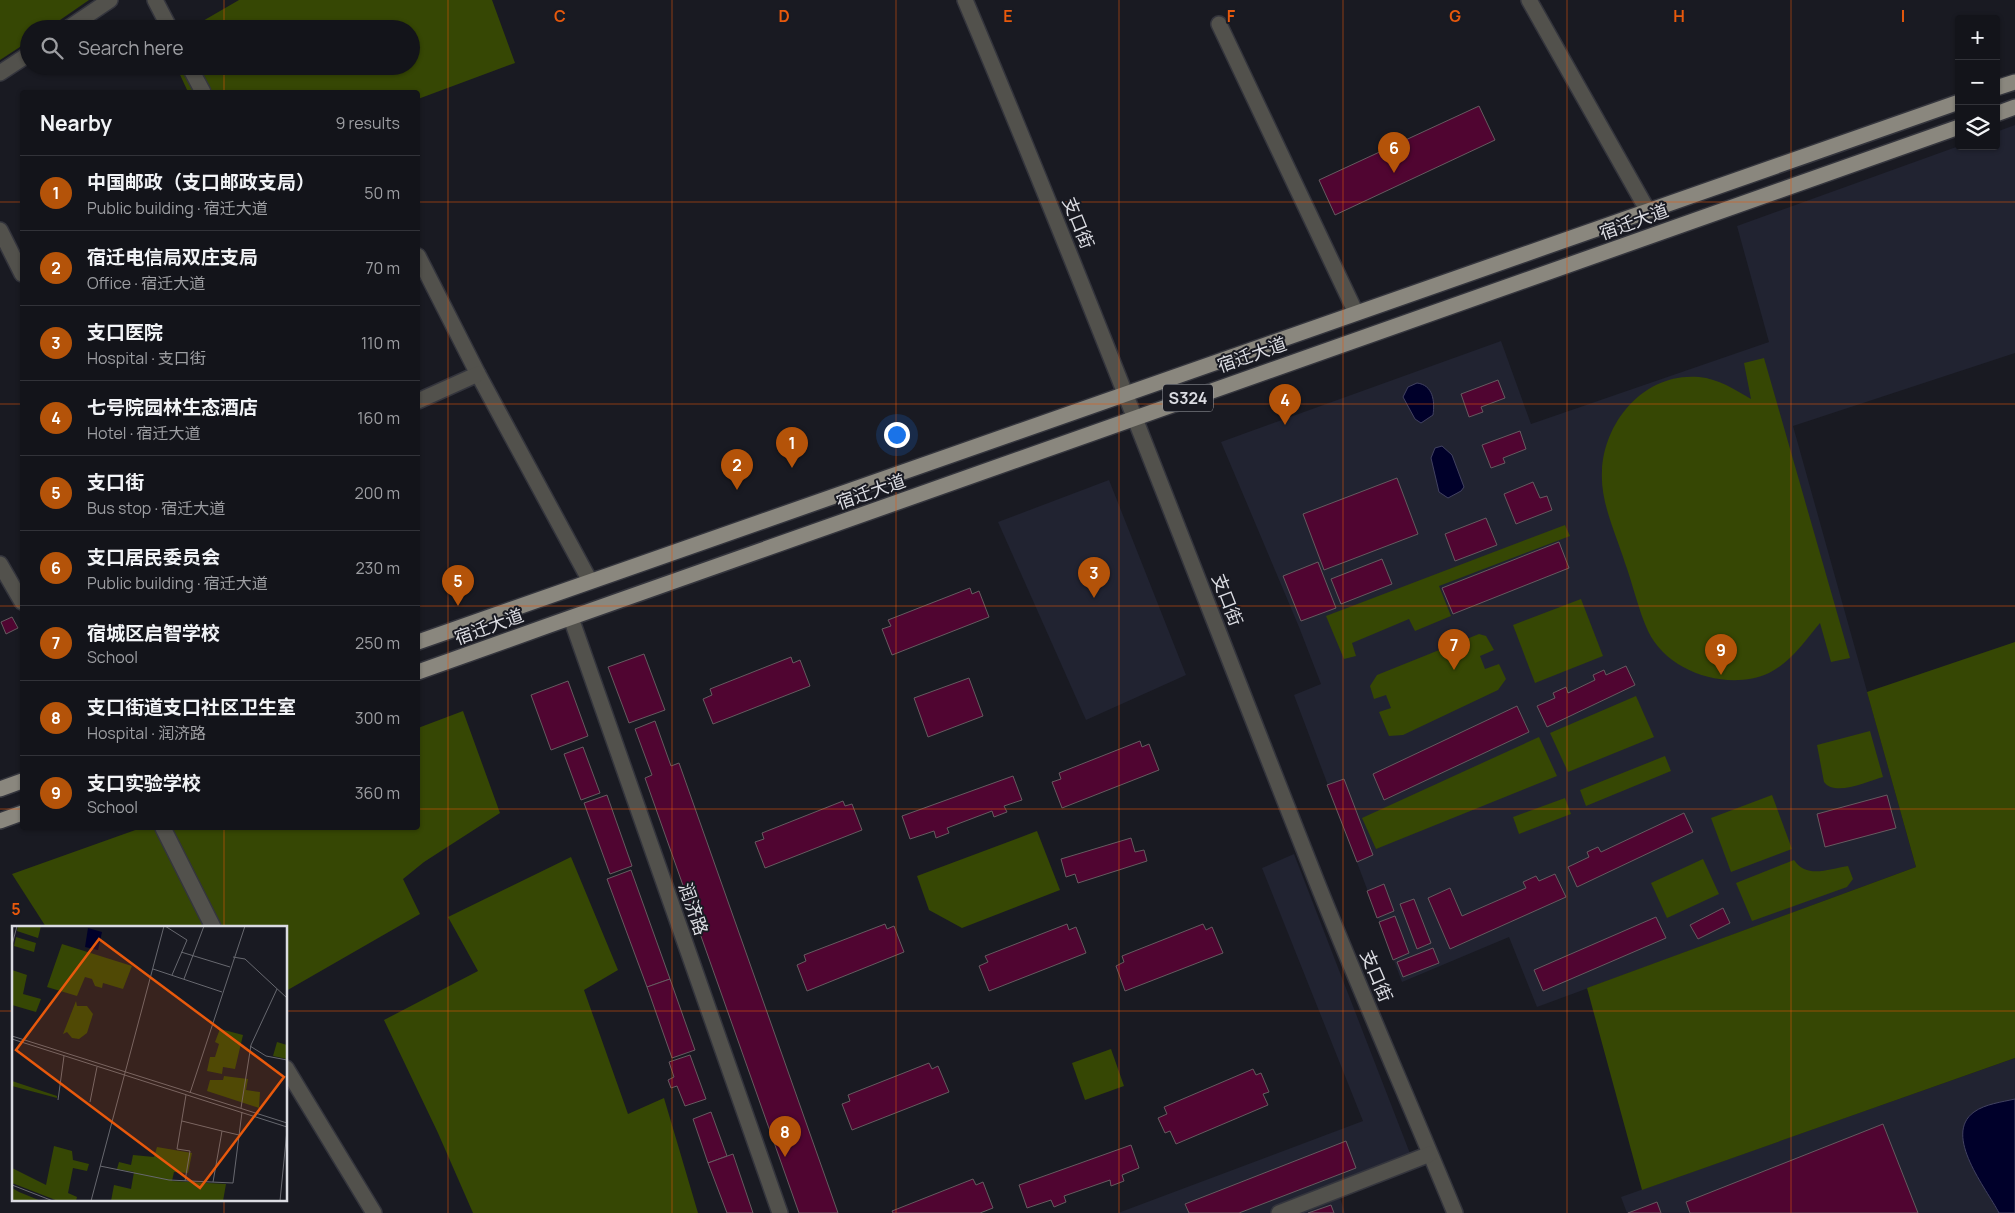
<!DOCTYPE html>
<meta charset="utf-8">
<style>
body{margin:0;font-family:Manrope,"Noto Sans SC",sans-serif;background:#202127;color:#f1f3f6}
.controls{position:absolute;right:15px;top:15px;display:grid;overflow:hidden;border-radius:5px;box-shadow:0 1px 4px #0004}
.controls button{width:45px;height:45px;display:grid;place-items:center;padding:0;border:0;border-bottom:1px solid #323339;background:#13141a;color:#f1f3f6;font:25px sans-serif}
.you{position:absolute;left:896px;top:434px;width:18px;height:18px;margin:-12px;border:4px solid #fff;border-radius:50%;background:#1a73e8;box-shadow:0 0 0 8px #1a73e833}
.badge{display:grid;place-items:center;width:32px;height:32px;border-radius:50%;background:#b45309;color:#fff;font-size:16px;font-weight:700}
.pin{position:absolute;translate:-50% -41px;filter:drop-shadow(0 1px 2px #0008)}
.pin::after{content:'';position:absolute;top:26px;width:18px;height:15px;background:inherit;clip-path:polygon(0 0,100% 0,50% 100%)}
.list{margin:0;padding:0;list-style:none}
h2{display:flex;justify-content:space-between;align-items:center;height:65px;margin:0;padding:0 20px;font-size:21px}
h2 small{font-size:16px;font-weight:400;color:#9d9ea2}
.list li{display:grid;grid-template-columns:32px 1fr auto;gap:15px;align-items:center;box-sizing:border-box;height:75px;padding:0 20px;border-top:1px solid #323339}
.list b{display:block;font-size:19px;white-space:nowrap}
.list p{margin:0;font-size:16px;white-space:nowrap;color:#9d9ea2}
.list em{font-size:16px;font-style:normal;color:#9d9ea2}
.icon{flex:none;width:28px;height:28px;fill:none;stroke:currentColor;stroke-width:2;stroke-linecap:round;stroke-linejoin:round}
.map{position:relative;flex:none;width:2015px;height:1213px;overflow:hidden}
.search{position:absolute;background:#13141a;box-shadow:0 1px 4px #0004;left:20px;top:20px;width:400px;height:55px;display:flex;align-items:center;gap:12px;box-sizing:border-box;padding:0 18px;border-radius:28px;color:#9d9ea2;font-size:19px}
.panel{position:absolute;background:#13141a;box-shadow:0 1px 4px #0004;left:20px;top:90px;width:400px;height:740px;border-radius:5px}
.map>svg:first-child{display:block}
.built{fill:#212331}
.green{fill:#364704}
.water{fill:#00002a;stroke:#424261}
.building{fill:#500531;stroke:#665b60}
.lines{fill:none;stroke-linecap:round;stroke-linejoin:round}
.minor-casing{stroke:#34353d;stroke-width:18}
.major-casing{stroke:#34353d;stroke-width:18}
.minor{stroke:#52514c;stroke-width:15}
.major{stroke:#8a877e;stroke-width:15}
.grid{fill:none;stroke:#e8590c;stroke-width:1;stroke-opacity:0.55}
.labels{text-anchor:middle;stroke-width:4;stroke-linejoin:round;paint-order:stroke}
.shield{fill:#191a22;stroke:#a1a2a8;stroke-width:1}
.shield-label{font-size:16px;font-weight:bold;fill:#dbdce2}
.street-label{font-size:18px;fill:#dbdce2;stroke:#191a22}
.inset-road{fill:none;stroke:#67686f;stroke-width:1}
.view{fill:#e8590c;fill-opacity:0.15;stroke:#e8590c;stroke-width:2.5}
.inset-edge{fill:none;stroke:#dbdce2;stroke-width:2.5}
.grid-label{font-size:16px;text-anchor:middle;font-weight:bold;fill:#e8590c;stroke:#191a22;stroke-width:4;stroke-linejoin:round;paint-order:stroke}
</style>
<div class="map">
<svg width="2015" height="1213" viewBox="0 0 2015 1213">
<rect width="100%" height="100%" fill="#191a22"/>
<g class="built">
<path d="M2015,125V353L1793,426L1916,867L1537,1007L1509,937L1402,982L1294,695L1321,684L1299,627L1221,442L1501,341L1531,424L1769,342L1737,226L1959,146H1996V132Z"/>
<path d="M1109,480L1186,675L1086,720L998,522Z"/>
<path d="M1294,854L1411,1156L1336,1186L1345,1213H1118L1363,1121L1262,868Z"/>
<path d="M2015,1058V1213H1627L1621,1197Z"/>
</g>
<g class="green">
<path d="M0,0H89L47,29H29V41L0,60Z"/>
<path d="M239,0H492L515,63L418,99V92H188L176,66H411V29H189Z"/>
<path d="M1764,358L1850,658L1831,662L1820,623C1805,641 1791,662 1769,673C1728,692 1667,672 1648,631C1638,609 1633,585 1625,563C1616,534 1600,502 1602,471C1604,421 1645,372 1699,377C1719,379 1734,389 1751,399L1744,363Z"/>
<path d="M1565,525L1570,536L1439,586L1451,616L1415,631L1409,619L1352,643L1356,656L1344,659L1326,616Z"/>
<path d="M1581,599L1603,656L1535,683L1513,625Z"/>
<path d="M1479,634L1486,636L1494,650L1480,656L1485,669L1499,664L1506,679L1498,690L1403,735L1389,736L1379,712L1391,708L1386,695L1374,699L1370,686L1377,675Z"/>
<path d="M2015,642V1058L1642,1190L1587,988L1916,867L1867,692Z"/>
<path d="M1636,696L1654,737L1568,772L1550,733Z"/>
<path d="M463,711L500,813L424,862L403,879L420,914L286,991V927H46L12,874L141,828H418V728Z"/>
<path d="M1870,731L1883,777C1868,781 1835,797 1824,782L1817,745Z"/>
<path d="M1539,737L1557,776L1376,849L1362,818Z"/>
<path d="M1665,756L1671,771L1586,806L1580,790Z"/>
<path d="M1772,795L1792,849L1731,872L1711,818Z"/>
<path d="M1565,798L1571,814L1519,834L1513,817Z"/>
<path d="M1037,831L1060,890L962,928L929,910L917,876Z"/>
<path d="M571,857L618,970L584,990L628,1114L664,1098L698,1213H473L438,1133L384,1020L478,971L448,917Z"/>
<path d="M1703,859L1719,894L1667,918L1651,883Z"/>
<path d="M1794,860C1807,879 1828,869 1848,866L1853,879L1847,887L1752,921L1736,883Z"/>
<path d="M1111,1049L1124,1086L1085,1100L1072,1063Z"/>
</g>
<g class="water">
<path d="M1417,383C1433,385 1435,401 1433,415L1421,423L1415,419L1403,397L1408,387Z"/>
<path d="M1442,446L1452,455L1464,487L1461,491L1448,498L1439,492L1431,458L1435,448Z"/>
<path d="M2015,1099V1213H1999C1987,1189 1942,1135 1974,1112C1985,1104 2002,1102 2015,1099Z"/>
</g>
<g class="building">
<path d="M1479,106L1495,140L1335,215L1319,180Z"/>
<path d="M1498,380L1505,398L1481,407L1483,412L1469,417L1461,394Z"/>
<path d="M1520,431L1526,449L1503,458L1505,463L1491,468L1482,445Z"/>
<path d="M1397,478L1418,534L1324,570L1303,514Z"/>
<path d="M1533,482L1540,498L1547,496L1552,510L1516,524L1504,494Z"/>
<path d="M1486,518L1497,545L1455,561L1445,534Z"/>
<path d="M1559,542L1569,568L1453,614L1442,588Z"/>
<path d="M1382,559L1392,584L1341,604L1331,579Z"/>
<path d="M1318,562L1336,608L1301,621L1283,576Z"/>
<path d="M970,588L972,594L979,591L989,617L892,655L882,629L891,626L888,620Z"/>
<path d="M12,617L18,628L6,634L1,622Z"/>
<path d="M644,654L665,710L629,723L608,667Z"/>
<path d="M791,657L793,663L800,660L810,686L713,724L703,699L712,695L710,689Z"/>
<path d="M1626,666L1635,685L1547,727L1537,706L1555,698L1553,693L1566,687L1568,693L1595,680L1593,675L1604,670L1606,675Z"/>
<path d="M969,678L983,716L928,737L914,698Z"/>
<path d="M568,681L588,736L551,750L531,695Z"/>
<path d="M1517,706L1529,732L1384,800L1373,774Z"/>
<path d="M655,721L671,766L679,763L838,1213H799L645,778L652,775L635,729Z"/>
<path d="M1140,741L1142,747L1149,744L1159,770L1062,808L1052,782L1061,779L1059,773Z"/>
<path d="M583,747L600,793L581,800L564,754Z"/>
<path d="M1013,776L1022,800L1004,806L1007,812L994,817L992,811L947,828L949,833L936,838L934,831L910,839L902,816Z"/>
<path d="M1344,779L1373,855L1357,862L1327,785Z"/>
<path d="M607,795L632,866L610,874L584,803Z"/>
<path d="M1887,795L1896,828L1825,847L1817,814Z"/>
<path d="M843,801L845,806L852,804L862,830L765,868L755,842L764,839L762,833Z"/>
<path d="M1684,813L1693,832L1577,887L1568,867L1589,857L1587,852L1598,847L1601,852Z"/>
<path d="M1131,838L1135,852L1144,850L1147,861L1078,883L1075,874L1066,877L1061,859Z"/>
<path d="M631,870L670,979L647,987L607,879Z"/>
<path d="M1555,874L1566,897L1450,949L1428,898L1450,888L1462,916L1526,888L1523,882L1536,876L1539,881Z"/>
<path d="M1384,884L1394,911L1377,918L1367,891Z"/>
<path d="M1414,899L1431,943L1417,949L1400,904Z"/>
<path d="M1723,908L1730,923L1698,939L1690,925Z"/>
<path d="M1395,916L1409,953L1393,960L1379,922Z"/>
<path d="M1656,917L1666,938L1543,991L1534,970Z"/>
<path d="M885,924L887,929L894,926L904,952L807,991L797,965L806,961L804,955Z"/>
<path d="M1067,924L1069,930L1076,927L1086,953L989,991L979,966L988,962L985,956Z"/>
<path d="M1203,924L1206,930L1212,927L1223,953L1125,991L1116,966L1124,962L1122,956Z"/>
<path d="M1433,948L1439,963L1403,977L1397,962Z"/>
<path d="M670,979L695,1050L672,1058L647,987Z"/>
<path d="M690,1055L706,1099L685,1106L677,1086L671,1088L668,1080L674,1077L669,1062Z"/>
<path d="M929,1063L932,1069L938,1066L949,1092L852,1130L842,1104L850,1101L848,1095Z"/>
<path d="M1253,1069L1256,1075L1261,1073L1269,1092L1263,1094L1268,1105L1176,1144L1170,1131L1165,1133L1158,1118L1167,1114L1164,1107Z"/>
<path d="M711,1112L727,1156L708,1163L693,1119Z"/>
<path d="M1883,1124L1918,1213H1690L1686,1202Z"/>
<path d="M1346,1141L1356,1168L1239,1213H1189L1185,1204Z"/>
<path d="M1131,1145L1139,1168L1122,1175L1124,1181L1111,1186L1110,1180L1064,1196L1066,1202L1054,1207L1051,1200L1027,1208L1019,1185Z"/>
<path d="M733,1154L753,1213H727L708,1163Z"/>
<path d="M973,1179L976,1185L983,1182L993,1208L980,1213H893L892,1211Z"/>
<path d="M1657,1202L1661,1213H1628Z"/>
<path d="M1331,1205L1334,1213H1308Z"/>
</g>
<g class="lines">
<g class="minor-casing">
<g id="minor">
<path d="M155,0L170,29"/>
<path d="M965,0C1089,293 1201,590 1318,885C1362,995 1410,1104 1455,1213"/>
<path d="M1529,0L1648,211"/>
<path d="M1219,24L1356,313"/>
<path d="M67,29L110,0"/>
<path d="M189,66L203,92"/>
<path d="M0,73L29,54"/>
<path d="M0,230L22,274"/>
<path d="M418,256L478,374L590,581"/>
<path d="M418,401L478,374"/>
<path d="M0,564L22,602"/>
<path d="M571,618L780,1213"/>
<path d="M163,828L213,927"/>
<path d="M286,1068L374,1213"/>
<path d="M1279,1213L1430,1154"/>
</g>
</g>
<g class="major-casing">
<g id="major">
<path d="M1996,88L2015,82"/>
<path d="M1996,114L2015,107"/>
<path d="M418,642L1959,102"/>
<path d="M418,672C931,489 1445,309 1959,127"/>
<path d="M0,789L22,781"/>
<path d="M0,821L22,813"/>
</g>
</g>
<use href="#minor" class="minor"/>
<use href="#major" class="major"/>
</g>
<path class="grid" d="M224,0V29M448,0V1213M672,0V1213M896,0V1213M1119,0V1213M1343,0V1213M1567,0V1213M1791,0V1213M224,66V92M0,202H22M418,202H2015M0,404H22M418,404H2015M0,606H22M418,606H2015M0,809H22M418,809H2015M224,828V927M0,1011H14M286,1011H2015M224,1199V1213"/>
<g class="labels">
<rect class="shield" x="1163" y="384.5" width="50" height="27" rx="4"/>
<g class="shield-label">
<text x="1188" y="404">S324</text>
</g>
<g class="street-label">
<text transform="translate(1634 222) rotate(-20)" y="6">宿迁大道</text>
<text transform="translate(1078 223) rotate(68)" y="6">支口街</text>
<text transform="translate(1252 355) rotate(-19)" y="6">宿迁大道</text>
<text transform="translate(871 492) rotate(-19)" y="6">宿迁大道</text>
<text transform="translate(1227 600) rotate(69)" y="6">支口街</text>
<text transform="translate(489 627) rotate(-20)" y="6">宿迁大道</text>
<text transform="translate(693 909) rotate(71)" y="6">润济路</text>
<text transform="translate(1376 976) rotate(67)" y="6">支口街</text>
</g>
</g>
<g transform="translate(12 926)">
<rect width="275" height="275" fill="#191a22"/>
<path d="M6,0H29L26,12L5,5ZM4,11L24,17L22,26L2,20ZM50,18L120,40L111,63L91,57L90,62L83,60L80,53L73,51L65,70L35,61ZM0,44L15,49L11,68L29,73L24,86L0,79ZM64,75L65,80H75L81,88L75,107L67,113L60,112L55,106L51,108ZM208,103L231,109L223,143L211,141L210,148L195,145L198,131H203L207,118L203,116ZM265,116L275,119V133L261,130ZM212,150L236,153L234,164L248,166L247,182L195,165L198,154H211ZM0,155L45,170V172L0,160ZM42,220L60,225L61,234L77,238L75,245L61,242L56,267L65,271L64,275H46L0,257V242L34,259ZM145,221L180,227L176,247L162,246L160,255L214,258L211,275H99L102,259L119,263L122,246L105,243L107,236L119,239L121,229L142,231ZM0,262L7,266L29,275H0Z" fill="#364704"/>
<path d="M76,2L90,6L86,24L73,21Z" fill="#00002a"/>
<path class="inset-road" d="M153,0L175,14L160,49M0,19L5,0M169,26L218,41M221,31L233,33L275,72M141,43L210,66M172,53L192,0M0,110L275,197M0,113L275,201M238,120L254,130L275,134M178,167L233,0M46,174L52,130M78,176L85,141M229,182L239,119L265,63M170,195L210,205M88,240L157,254L221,257L230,186M173,255L178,225L165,223L174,169M201,256L210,205L227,209M0,259L41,275M79,275L152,0M268,275L275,204"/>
<path class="view" d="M87,13L272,151L188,262L4,124Z"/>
<rect width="275" height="275" class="inset-edge"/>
</g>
<g class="grid-label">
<text x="560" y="22">C</text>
<text x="784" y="22">D</text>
<text x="1008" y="22">E</text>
<text x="1231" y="22">F</text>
<text x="1455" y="22">G</text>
<text x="1679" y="22">H</text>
<text x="1903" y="22">I</text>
<text x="16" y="915">5</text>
</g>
</svg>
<div class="controls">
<button>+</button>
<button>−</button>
<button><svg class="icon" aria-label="layers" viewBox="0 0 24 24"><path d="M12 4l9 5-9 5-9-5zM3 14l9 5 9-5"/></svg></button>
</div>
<div class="you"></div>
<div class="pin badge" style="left:792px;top:468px">1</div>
<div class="pin badge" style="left:737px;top:490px">2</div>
<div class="pin badge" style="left:1094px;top:598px">3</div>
<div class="pin badge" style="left:1285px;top:425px">4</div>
<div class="pin badge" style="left:458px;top:606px">5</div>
<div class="pin badge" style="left:1394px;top:173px">6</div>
<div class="pin badge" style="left:1454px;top:670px">7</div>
<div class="pin badge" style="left:785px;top:1157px">8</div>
<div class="pin badge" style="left:1721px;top:675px">9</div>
<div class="search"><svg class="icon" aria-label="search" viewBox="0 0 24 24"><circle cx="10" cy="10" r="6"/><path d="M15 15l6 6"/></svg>Search here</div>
<section class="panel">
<h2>Nearby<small>9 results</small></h2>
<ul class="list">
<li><span class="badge">1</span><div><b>中国邮政（支口邮政支局）</b><p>Public building · 宿迁大道</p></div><em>50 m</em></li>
<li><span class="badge">2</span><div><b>宿迁电信局双庄支局</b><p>Office · 宿迁大道</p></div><em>70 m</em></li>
<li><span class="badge">3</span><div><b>支口医院</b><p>Hospital · 支口街</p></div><em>110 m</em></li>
<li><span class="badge">4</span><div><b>七号院园林生态酒店</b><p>Hotel · 宿迁大道</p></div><em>160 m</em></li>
<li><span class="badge">5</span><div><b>支口街</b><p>Bus stop · 宿迁大道</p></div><em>200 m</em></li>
<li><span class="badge">6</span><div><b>支口居民委员会</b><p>Public building · 宿迁大道</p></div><em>230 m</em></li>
<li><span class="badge">7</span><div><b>宿城区启智学校</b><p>School</p></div><em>250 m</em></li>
<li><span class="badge">8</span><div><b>支口街道支口社区卫生室</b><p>Hospital · 润济路</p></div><em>300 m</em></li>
<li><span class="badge">9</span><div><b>支口实验学校</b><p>School</p></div><em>360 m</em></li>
</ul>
</section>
</div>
